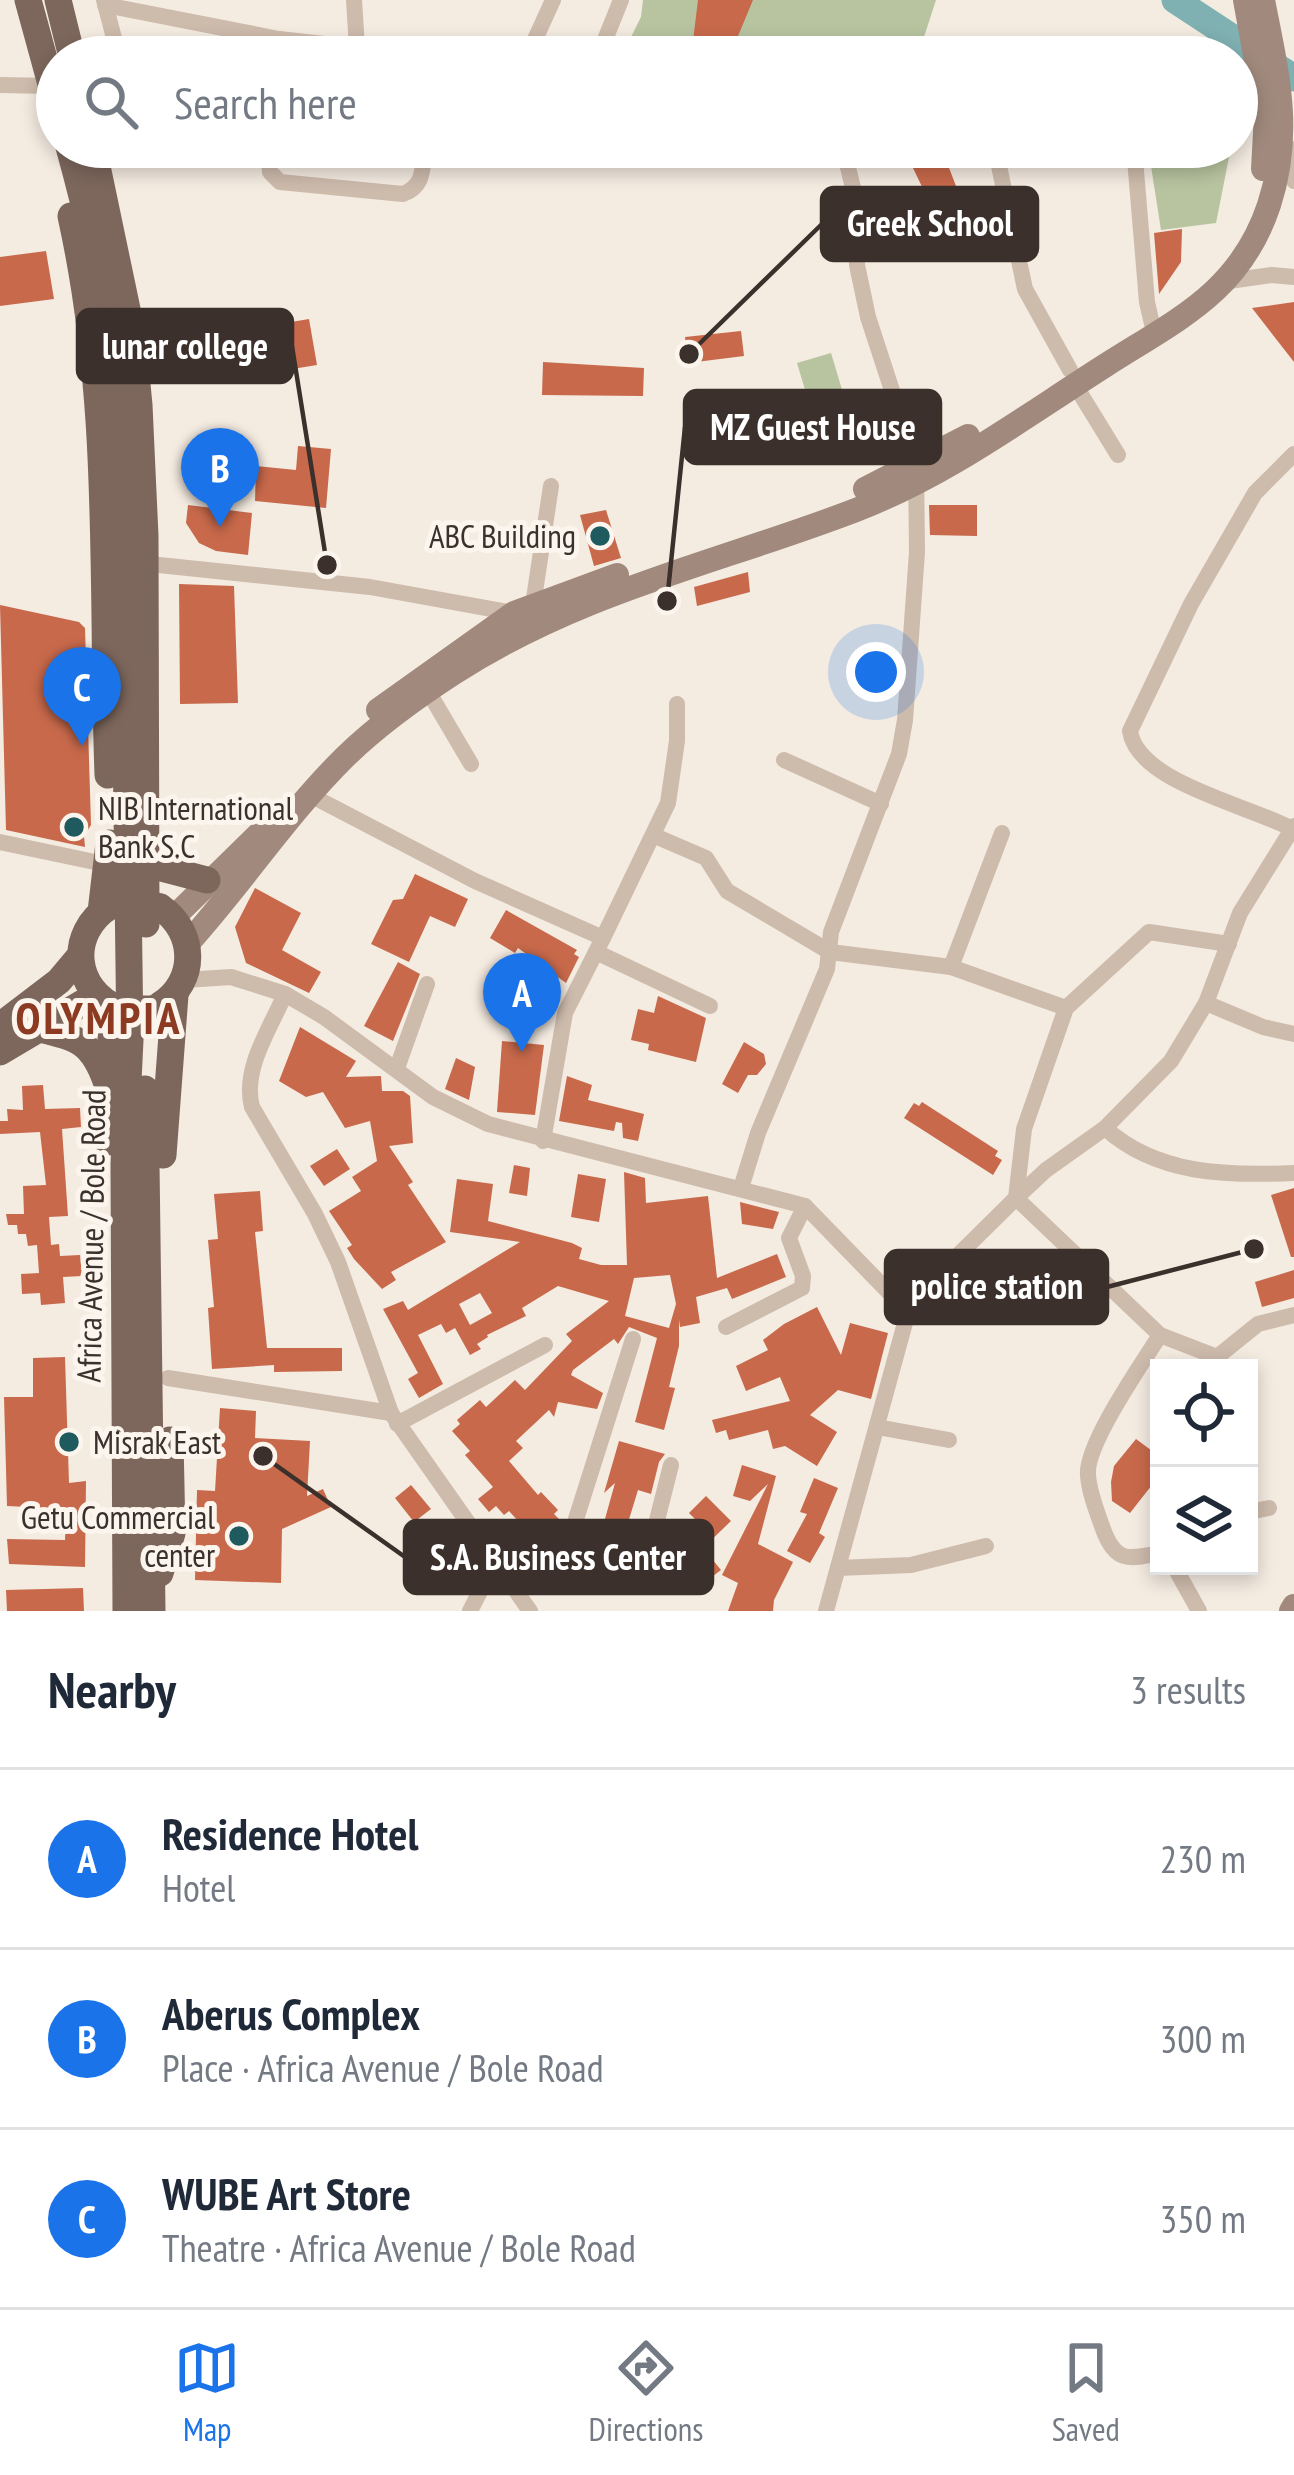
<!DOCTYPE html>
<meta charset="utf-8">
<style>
body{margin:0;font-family:"PT Sans Narrow",sans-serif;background:#f6f6f7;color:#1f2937}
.controls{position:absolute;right:36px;bottom:36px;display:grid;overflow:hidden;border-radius:0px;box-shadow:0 6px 18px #0003}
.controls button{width:108px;height:108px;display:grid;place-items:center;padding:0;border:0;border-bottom:3px solid #e0e1e3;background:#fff;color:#1f2937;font:60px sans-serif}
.you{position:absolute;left:876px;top:672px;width:42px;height:42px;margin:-30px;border:9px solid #fff;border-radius:50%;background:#1a73e8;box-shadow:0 0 0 18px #1a73e833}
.badge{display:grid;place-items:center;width:78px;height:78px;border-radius:50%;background:#1a73e8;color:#fff;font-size:39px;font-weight:700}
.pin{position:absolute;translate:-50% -99px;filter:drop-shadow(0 3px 6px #0008)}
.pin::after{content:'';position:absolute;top:63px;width:42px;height:36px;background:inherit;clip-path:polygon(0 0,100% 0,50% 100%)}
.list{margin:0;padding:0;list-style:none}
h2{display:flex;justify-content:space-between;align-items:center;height:156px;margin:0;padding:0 48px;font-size:51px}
h2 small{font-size:39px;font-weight:400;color:#747a83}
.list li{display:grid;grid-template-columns:78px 1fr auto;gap:36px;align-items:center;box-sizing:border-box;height:180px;padding:0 48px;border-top:3px solid #e0e1e3}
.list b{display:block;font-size:45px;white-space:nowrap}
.list p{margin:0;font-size:39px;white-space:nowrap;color:#747a83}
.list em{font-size:39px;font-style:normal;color:#747a83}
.icon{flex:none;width:66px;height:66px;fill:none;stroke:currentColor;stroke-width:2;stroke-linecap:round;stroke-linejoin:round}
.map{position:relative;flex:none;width:1294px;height:1611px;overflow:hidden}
.search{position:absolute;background:#fff;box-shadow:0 6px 18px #0003;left:36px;right:36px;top:36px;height:132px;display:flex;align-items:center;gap:30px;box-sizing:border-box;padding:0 42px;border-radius:66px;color:#747a83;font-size:45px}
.sheet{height:696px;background:#fff}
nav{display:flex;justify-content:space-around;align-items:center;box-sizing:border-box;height:168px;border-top:3px solid #e0e1e3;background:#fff;font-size:33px;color:#747a83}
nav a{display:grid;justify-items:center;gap:6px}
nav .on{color:#1a73e8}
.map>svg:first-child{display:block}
.green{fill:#b8c4a0}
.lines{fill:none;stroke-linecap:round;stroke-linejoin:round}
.river{stroke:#7fb0b2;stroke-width:27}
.building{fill:#c8694b;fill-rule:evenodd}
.minor{stroke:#cdbbac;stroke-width:16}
.secondary{stroke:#a18a7d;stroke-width:24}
.primary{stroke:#7d675c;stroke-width:27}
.primary-bridge{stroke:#7d675c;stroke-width:27}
.poi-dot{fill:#1f5a5e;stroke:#fbf5ee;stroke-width:4.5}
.labels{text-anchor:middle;stroke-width:10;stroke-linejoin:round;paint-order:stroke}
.poi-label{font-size:33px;fill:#3b302b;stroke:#fbf5ee;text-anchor:end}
.street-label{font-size:33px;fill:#3b302b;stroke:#fbf5ee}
.district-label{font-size:45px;font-weight:bold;letter-spacing:3px;fill:#8c3b22;stroke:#fbf5ee}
.leader{fill:none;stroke:#3b302b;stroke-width:4.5}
.callout-dot{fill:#3b302b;stroke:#fbf5ee;stroke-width:4.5}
.callout{fill:#3b302b;stroke:#3b302b;stroke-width:4.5}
.callout-label{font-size:36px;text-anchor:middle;font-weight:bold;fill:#fff}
</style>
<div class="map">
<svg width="1294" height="1611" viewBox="0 0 1294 1611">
<rect width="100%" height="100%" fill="#f4ebe1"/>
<g class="green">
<path d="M643,0H936L922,43L867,57H621L641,17Z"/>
<path d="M1148,147H1231L1216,223L1161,230Z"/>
<path d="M831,353L849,413L815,423L797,363Z"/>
</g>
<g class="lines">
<path class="river" d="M1175,0L1294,78"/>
</g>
<g class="building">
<path d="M698,0H753L738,36L743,57H691Z"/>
<path d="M903,147H941L966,212L943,220L932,188L924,191Z"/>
<path d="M1182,229L1181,262L1159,294L1154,233Z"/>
<path d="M46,251L54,299L0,306V257Z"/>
<path d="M1294,302V362L1252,308Z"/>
<path d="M309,319L317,365L205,383L197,338Z"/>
<path d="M741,331L744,356L688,363L685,337Z"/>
<path d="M543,362L644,368L643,396L542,395Z"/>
<path d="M298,446L331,449L326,508L255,501L256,466L296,470Z"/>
<path d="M188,505L252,513L248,555L216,551L199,543L186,523Z"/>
<path d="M929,505H977V536L930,535Z"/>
<path d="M606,510L621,558L594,566L580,515Z"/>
<path d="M748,572L750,592L697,606L694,587Z"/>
<path d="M179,584L234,586L238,703L180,704Z"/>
<path d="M0,605L79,622L85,628L91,825L84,836L85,847L6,830Z"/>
<path d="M415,874L468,899L455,927L430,916L409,962L371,944L393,900L403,899Z"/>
<path d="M255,888L301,913L282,950L321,972L309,993L246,963L235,927Z"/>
<path d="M506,910L577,950L574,954L579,957L566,983L518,948L515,953L490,938Z"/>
<path d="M398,962L420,974L393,1041L364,1026Z"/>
<path d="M658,996L706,1018L696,1062L648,1050L649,1044L631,1040L638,1009L654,1013Z"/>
<path d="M300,1027L356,1061L346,1077L381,1076L382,1091H403L410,1096L413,1143L389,1146L413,1182L408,1185L446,1242L391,1272L396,1280L382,1289L354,1259L347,1248L352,1245L329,1211L361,1191L352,1177L377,1161L370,1121L345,1128L323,1092L306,1097L279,1081Z"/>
<path d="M502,1041L544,1045L535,1115L497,1112Z"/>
<path d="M744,1042L764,1054L766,1064L757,1075H748L738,1093L722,1084Z"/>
<path d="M456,1058L475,1067L469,1100L445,1089Z"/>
<path d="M567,1076L592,1085L588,1100L644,1114L638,1141L623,1138L622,1123L616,1122L614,1131L559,1121Z"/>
<path d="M43,1085L45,1109L80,1108L81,1127L62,1129L68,1216L49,1217L51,1245L59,1244L60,1256L80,1255L82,1276L63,1277L65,1303L41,1305L40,1293L22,1294L21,1274L39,1273L37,1245L28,1246L26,1234H18L17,1225H8L6,1214H24L23,1186L46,1185L40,1132L0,1134V1121H8L7,1109L23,1110L22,1086Z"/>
<path d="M922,1102L998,1151L995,1156L1002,1160L993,1175L904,1118L914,1103L919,1106Z"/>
<path d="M337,1149L350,1169L324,1186L310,1166Z"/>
<path d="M514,1165L530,1168L527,1196L509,1193Z"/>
<path d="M624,1172L645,1178L646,1203L708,1196L717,1278L777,1254L786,1277L732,1299L727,1288L696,1297L700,1323L680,1327L679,1320V1346L669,1387L675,1388L664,1430L635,1422L657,1338L629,1327L618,1344L614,1339L573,1370L571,1375L603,1393L597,1409L558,1402L554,1417L549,1410L516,1441L523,1448L509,1461L538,1495L541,1492L558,1510L554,1514L562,1522L557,1535L547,1545L534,1531L530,1534L509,1511L504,1515L496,1506L489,1512L478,1499L493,1487L465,1455L470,1451L452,1431L460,1424L457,1420L480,1400L486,1407L515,1380L525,1390L572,1341L566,1334L609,1301L558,1286L522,1308L526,1316L487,1335L488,1337L477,1344L481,1349L470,1355L455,1328L446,1333L441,1324L418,1335L443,1384L419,1398L408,1379L418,1373L383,1309L403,1301L408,1310L520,1242L450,1232L457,1179L493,1184L488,1221L572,1243L582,1248L579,1259L601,1265H627ZM670,1275L676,1304L669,1328L625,1316L634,1278ZM480,1293L492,1313L470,1325L459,1304Z"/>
<path d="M578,1174L606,1179L599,1222L571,1217Z"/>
<path d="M1294,1188V1257H1291L1271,1195Z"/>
<path d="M260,1191L263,1231L255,1232L267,1348H342V1371L274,1372V1365L212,1369L208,1308L214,1307L208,1240L218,1239L214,1194Z"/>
<path d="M740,1202L779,1212L773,1229L742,1224Z"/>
<path d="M1294,1270V1298L1262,1307L1255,1282Z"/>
<path d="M817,1307L841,1355L850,1323L888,1333L871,1399L838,1390L810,1415L837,1432L817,1466L785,1446L773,1449L768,1430L729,1440L726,1430L716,1433L712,1420L790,1401L780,1377L746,1391L736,1366L768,1350L763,1340L784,1324Z"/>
<path d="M65,1357L69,1483L86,1481L85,1567L9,1564L7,1539L65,1540L66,1509L7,1506L4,1397H33V1358Z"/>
<path d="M220,1408L256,1411L255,1438L310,1441L307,1496L323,1489L331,1507L282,1529L281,1583L195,1580L197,1490L215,1491Z"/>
<path d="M1136,1439L1159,1456V1476L1130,1513L1112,1501L1111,1482L1114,1466Z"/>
<path d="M619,1441L665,1454L659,1462L651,1494L638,1490L623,1539L600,1552L593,1569L576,1562L586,1535L603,1526L615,1483L604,1493Z"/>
<path d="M742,1465L776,1476L758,1544L793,1562L774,1600L773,1611H728L738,1583L722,1575L768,1484L750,1501L733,1496Z"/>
<path d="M814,1478L838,1488L819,1533L825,1537L810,1563L787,1551L807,1514L800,1512Z"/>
<path d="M411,1485L431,1509L414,1522L395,1498Z"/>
<path d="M706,1496L731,1521L703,1548L721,1570L692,1592L662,1549L695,1519L689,1513Z"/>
<path d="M83,1588L84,1611H7L6,1590Z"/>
</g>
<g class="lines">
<g class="minor">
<path d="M104,0L119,57"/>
<path d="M354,0L357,48"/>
<path d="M105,5L279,39L441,57"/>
<path d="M277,57L279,39"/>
<path d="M527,57L553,0"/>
<path d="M598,57L621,0"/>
<path d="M897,57H928"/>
<path d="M0,85L51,86"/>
<path d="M1287,146L1294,181"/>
<path d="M268,147L270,172L280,182L403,194C425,186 422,168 425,147"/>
<path d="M995,147L1025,289L1070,370"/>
<path d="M1134,147L1147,302L1152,324"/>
<path d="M1229,281L1272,275L1294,277"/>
<path d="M1075,385L1118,455"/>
<path d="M159,565L370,587L514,613"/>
<path d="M536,611L533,605L551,486"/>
<path d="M428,691L471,764"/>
<path d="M784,760L881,804"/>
<path d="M310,795L475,881L603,938L565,1013L543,1141"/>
<path d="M1292,829C1249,805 1138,783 1130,731L1191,604L1255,493L1294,454"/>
<path d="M655,836L706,858L727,891L830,952L951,967L1066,1008"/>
<path d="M0,842L109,865"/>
<path d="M603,938L668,803L677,741V704"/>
<path d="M1229,944L1149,932L1066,1008L1024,1129L1016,1198L1160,1335L1217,1357L1258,1324L1294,1315"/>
<path d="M596,952L710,1006"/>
<path d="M951,967L1002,833"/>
<path d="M185,980L231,977L285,994L324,1017L433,1097L488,1124L805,1206L908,1312"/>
<path d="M285,994C270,1029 242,1069 252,1107L315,1214L338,1262L391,1413"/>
<path d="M1206,1003L1263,1027L1294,1034"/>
<path d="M397,1068L427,984"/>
<path d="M1105,1128C1157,1175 1227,1176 1294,1173"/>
<path d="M741,1188L758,1133L827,969L831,932L899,754L905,720L917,552L916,464L868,317L857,265L855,196L843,147"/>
<path d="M726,1327L802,1288L803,1276L789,1238L805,1206"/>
<path d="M168,1378L391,1413L530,1611"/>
<path d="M397,1424L545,1345"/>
<path d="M877,1427L949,1440"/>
<path d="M1249,1512L1269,1508"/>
<path d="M1159,1553C1128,1560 1115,1562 1103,1529C1097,1512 1089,1492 1088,1475C1085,1445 1143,1362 1160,1335"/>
<path d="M1174,1566L1199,1611"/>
<path d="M838,1568L911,1565L986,1546"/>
<path d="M558,1576L633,1339"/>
<path d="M508,1583L537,1575L558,1576L583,1584L600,1582L638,1563L651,1544L671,1465"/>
<path d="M470,1611L494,1564"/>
<path d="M826,1611L908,1312L935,1278L1016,1198L1046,1170L1105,1128L1171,1061L1206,1003L1240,913L1294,826"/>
</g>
<g class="secondary">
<path d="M1245,0L1266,115L1263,169"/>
<path d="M865,489L968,436"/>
<path d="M378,710L514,613L617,575"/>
<path d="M174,917L267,826"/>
<path d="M189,942C243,882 288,813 346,756C378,725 417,697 454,673C581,591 718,563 856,510C947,475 1024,417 1106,365C1178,319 1240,292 1269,205C1293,131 1277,73 1263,0"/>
<path d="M1291,1611L1294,1606"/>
</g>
<g class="primary">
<path d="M28,0L57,106"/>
<path d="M58,0L72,57"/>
<path d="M69,147C97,248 114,336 122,441L130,1040L124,1164L126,1611"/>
<path d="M93,147L132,333L139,405L145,536L146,924"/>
<path d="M71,216C113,407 101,582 108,775"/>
<path d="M161,868L207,880"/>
<path d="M110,906C67,933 73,990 119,1009"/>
<path d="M101,912L109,843"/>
<path d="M160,1005C197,982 197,932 160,907"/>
<path d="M0,1026L59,981L80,956"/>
<path d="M40,1029C78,1038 92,1042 106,1081"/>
<path d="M0,1052L96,995"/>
<path d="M145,1089L152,1611"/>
<path d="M108,1142L112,1006"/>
<path d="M163,1155L175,995"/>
<path d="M160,1573L172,1533L170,1440"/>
</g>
<g class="primary-bridge">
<path d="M110,906L143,903L160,907"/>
<path d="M119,1009H150"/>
</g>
</g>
<g class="poi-dot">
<circle cx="600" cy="536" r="12"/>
<circle cx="74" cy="827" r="12"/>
<circle cx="69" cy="1442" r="12"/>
<circle cx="239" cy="1536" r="12"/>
</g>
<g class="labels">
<g class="poi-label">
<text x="576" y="548">ABC Building</text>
<text x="98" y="820" text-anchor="start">NIB International<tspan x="98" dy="38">Bank S.C</tspan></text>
<text x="93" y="1454" text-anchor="start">Misrak East</text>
<text x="215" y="1529">Getu Commercial<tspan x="215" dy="38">center</tspan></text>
</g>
<g class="street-label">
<text transform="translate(91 1236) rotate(-89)" y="12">Africa Avenue / Bole Road</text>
</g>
<g class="district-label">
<text x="99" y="1034">OLYMPIA</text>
</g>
</g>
<path class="leader" d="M689 354L822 224M327 565L292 346M667 601L685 427M1254 1249L1107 1287M263 1456L405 1557"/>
<g class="callout-dot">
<circle cx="689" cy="354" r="12"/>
<circle cx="327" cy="565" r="12"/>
<circle cx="667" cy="601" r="12"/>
<circle cx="1254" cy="1249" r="12"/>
<circle cx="263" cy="1456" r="12"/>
</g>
<g class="callout">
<rect x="822" y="188" width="215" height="72" rx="12"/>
<rect x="78" y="310" width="214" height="72" rx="12"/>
<rect x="685" y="391" width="255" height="72" rx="12"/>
<rect x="886" y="1251" width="221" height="72" rx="12"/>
<rect x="405" y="1521" width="307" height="72" rx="12"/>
</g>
<g class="callout-label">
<text x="930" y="236">Greek School</text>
<text x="185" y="359">lunar college</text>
<text x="813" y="440">MZ Guest House</text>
<text x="997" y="1299">police station</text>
<text x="558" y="1570">S.A. Business Center</text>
</g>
</svg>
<div class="controls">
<button><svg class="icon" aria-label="locate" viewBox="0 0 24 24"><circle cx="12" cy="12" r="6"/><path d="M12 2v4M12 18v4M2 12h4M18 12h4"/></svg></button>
<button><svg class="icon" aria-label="layers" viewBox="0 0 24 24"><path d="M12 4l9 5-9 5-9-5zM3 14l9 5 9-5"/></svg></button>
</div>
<div class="you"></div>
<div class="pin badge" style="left:522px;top:1052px">A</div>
<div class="pin badge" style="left:220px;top:527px">B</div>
<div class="pin badge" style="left:82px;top:746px">C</div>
<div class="search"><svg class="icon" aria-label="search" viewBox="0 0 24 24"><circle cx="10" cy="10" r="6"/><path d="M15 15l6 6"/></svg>Search here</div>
</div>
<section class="sheet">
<h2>Nearby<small>3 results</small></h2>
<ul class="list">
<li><span class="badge">A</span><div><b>Residence Hotel</b><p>Hotel</p></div><em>230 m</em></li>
<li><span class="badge">B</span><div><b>Aberus Complex</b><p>Place · Africa Avenue / Bole Road</p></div><em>300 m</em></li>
<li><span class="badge">C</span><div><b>WUBE Art Store</b><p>Theatre · Africa Avenue / Bole Road</p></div><em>350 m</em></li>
</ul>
</section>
<nav>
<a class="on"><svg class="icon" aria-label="map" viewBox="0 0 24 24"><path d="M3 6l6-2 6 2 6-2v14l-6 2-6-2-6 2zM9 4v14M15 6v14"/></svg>Map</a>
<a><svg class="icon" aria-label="directions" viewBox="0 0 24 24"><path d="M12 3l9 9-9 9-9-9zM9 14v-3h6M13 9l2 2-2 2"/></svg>Directions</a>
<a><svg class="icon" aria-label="saved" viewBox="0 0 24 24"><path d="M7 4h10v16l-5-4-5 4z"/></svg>Saved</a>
</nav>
